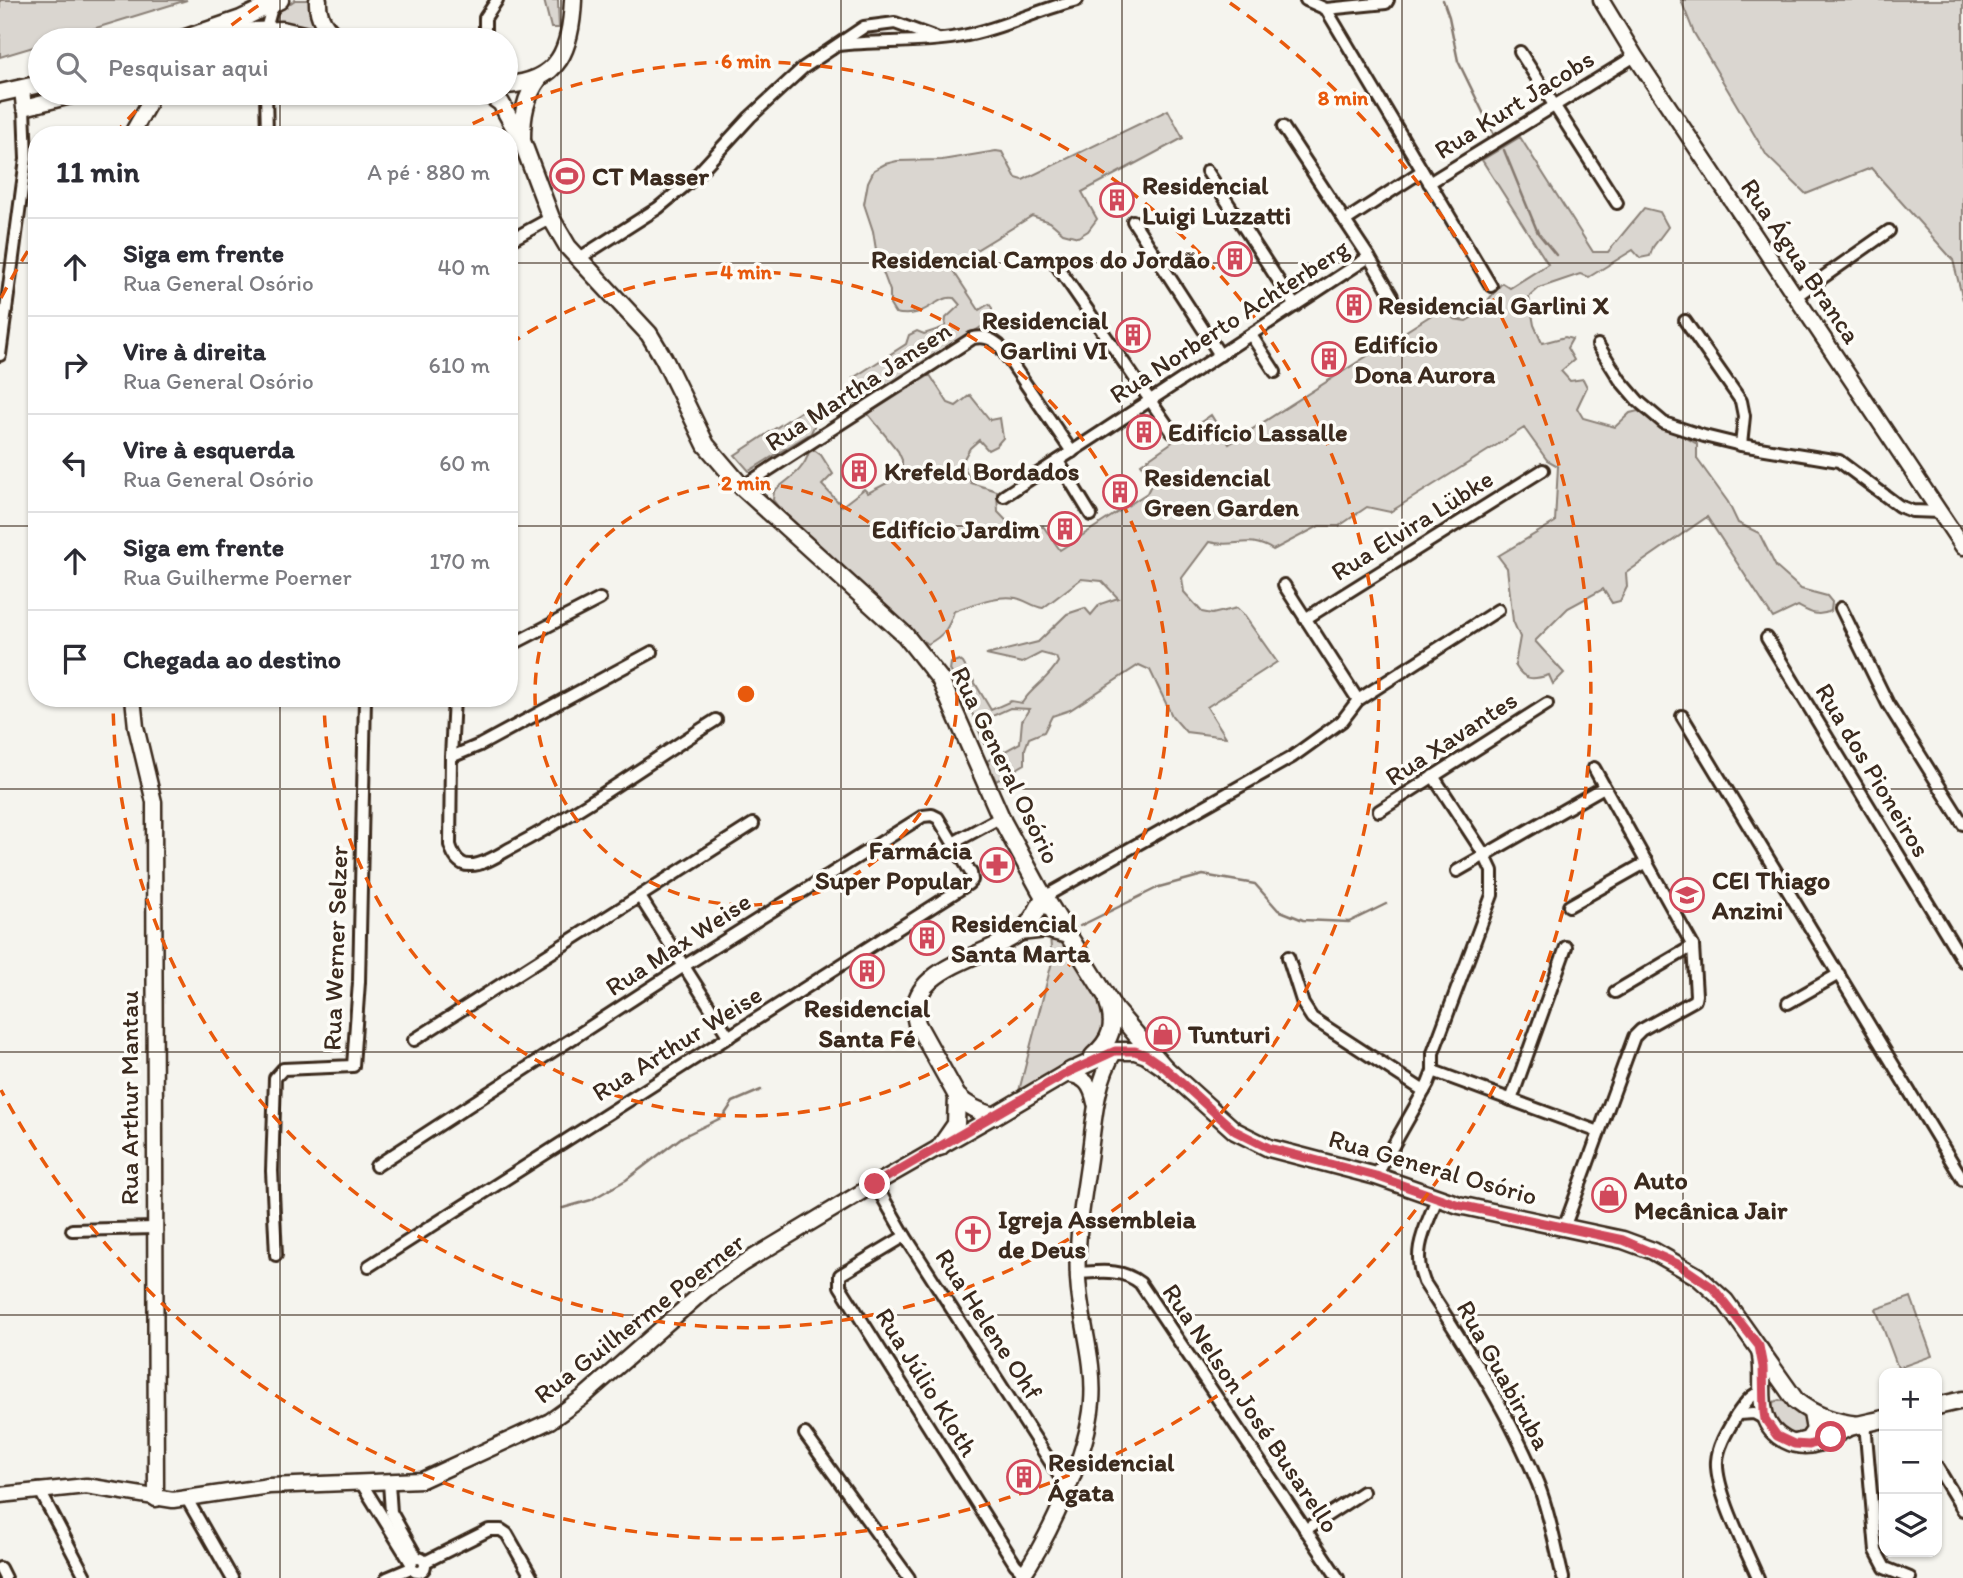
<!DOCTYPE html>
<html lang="pt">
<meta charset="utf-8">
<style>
body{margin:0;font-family:Itim,sans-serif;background:#f7f7f7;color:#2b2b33}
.controls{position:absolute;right:21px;bottom:21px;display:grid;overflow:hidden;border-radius:14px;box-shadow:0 2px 5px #0004}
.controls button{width:63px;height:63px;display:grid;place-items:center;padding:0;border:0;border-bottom:2px solid #e1e1e2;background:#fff;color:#2b2b33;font:35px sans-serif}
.stop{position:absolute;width:21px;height:21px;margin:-16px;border:5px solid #d1495b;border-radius:50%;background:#fff}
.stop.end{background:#d1495b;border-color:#fff;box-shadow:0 2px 7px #0008}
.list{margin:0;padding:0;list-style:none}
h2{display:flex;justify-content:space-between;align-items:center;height:91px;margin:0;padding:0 28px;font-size:30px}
h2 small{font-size:23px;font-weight:400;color:#7c7c81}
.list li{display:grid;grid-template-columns:46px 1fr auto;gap:21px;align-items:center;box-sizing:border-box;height:98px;padding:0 28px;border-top:2px solid #e1e1e2}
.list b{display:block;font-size:26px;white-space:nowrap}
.list p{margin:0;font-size:23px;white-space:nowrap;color:#7c7c81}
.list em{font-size:23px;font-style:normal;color:#7c7c81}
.icon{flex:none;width:38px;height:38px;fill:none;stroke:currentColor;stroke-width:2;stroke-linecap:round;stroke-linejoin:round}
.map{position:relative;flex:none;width:1963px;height:1578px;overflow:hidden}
.search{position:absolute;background:#fff;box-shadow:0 2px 5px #0004;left:28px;top:28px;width:490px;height:77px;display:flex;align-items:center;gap:18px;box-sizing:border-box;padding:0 24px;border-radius:38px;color:#7c7c81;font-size:26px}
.panel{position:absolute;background:#fff;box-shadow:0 2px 5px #0004;left:28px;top:126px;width:490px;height:581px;border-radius:28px}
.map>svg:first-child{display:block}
.green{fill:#dad6d0;stroke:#8a8077;stroke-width:2}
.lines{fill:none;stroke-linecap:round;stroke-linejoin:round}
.stream{stroke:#84786e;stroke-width:2.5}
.street-casing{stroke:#3b2a1e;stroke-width:16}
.secondary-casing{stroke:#3b2a1e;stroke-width:19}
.primary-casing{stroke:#3b2a1e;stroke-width:21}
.street{stroke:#fdfcf7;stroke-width:10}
.secondary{stroke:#fdfcf7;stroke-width:14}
.primary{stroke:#fdfcf7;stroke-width:16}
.route{stroke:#d1495b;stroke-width:9}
.grid{fill:none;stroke:#3b2a1e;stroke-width:2;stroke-opacity:0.55}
.ring{fill:none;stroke:#e8590c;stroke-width:3.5;stroke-dasharray:12 9}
.labels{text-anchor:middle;stroke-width:7;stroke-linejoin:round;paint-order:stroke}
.street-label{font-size:26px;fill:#3b2a1e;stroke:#fdfcf7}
.poi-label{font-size:26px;font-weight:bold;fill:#3b2a1e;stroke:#fdfcf7;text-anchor:start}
.centre{fill:#e8590c;stroke:#fdfcf7;stroke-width:3.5}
.ring-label{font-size:21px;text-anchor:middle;font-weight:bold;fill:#e8590c;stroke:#fdfcf7;stroke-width:7;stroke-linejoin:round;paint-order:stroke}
</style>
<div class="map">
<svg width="1963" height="1578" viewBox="0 0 1963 1578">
<rect width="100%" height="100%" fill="#f5f4ee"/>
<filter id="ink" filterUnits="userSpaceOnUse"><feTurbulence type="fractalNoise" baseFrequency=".0143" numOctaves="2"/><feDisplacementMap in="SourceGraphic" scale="14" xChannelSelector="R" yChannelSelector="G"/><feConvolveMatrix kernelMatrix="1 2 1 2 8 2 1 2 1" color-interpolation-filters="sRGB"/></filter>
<g filter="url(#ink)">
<g class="green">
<path d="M0,0H187L57,40H40V45L0,57Z"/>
<path d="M295,0H312L321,32L274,22L278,12Z"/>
<path d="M544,0H558L559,28H551Z"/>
<path d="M1681,0H1963V300L1953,260L1871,168L1806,194L1767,156L1694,33Z"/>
<path d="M1168,110L1183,138L1082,192L1097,219L1088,231L1078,237L1063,233L1050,222L1032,216L950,266L979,310L989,304L992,308V320L866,400L853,378L906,344L909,335L917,331L924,334L945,327L946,318L960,305L954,298C935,295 927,320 895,313L890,305V291L877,256L873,231L864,204L868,182L874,170L885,164L897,161L942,160L996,151L1002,152L1016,178L1023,180Z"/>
<path d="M1520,137L1593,252H1608L1644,208L1660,212L1668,227L1653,247L1650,256L1640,258L1633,250L1589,277L1580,274L1539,288L1529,297L1534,325L1542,343L1565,337L1572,339L1567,348L1574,360L1561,371L1570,381L1583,379L1587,387L1577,408L1583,418L1615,427L1630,413L1638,411C1656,425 1677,432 1697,444V459L1728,502L1738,523L1759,533L1776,567L1801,589L1827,596L1832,602L1831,611C1817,617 1811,613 1798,606L1773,618L1707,517L1626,573L1627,587L1620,601L1612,603L1603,589L1568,608L1535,641L1564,673L1553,684L1549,675C1533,680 1524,681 1515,665L1520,637L1513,621L1507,568L1498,556L1555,522L1558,466L1547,460L1524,428L1390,512L1367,507L1339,526H1319L1273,550C1247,534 1236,549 1209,542L1182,578L1184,592L1202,612L1212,614L1237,608L1243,614L1277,662L1207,707L1226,737L1186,732L1172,716L1150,670L1139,665L1070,710L1052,716L1044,732L1029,738L1025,749V764L996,781L987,761L1020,743L1022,721L1029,709L1010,708L990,717L993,740L988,745L984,744L969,705L950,670L951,663L959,660L963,663L991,710L1011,701L1022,703C1032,687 1049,679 1058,662L1056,657L1041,653L1022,663L986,655L1038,642L1067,614L1085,608L1091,615L1100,604L1118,598L1102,581L1081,579L1043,608C1033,607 1026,600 1016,598C997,594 972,605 954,611C949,628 944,635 928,644L913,636C888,612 865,587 839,564C816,544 791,525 773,500L774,491C788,479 804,471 809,452L814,450L821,455L833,474L822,485L842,506L864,489L868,493L891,481L902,471V460L898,451L868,414L930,375L948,403L956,406L970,395L990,420L1000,418L1003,438L996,446L988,450L979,440L970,448L962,462L971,483L997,491L998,512L1015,530L1027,536L1043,526L1060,550L1147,493L1153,481L1141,464L1211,415L1229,444L1444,307L1454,319L1466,321L1481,312L1488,300L1502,283L1510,288L1548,264L1482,160Z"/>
<path d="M803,410L815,424L811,433L749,471L735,455Z"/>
<path d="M1050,935L1063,941L1107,1010L1109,1021L1099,1047L1018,1095L1052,962Z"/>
<path d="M1911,1297L1932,1356L1898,1368L1876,1309Z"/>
<path d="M1779,1400L1786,1402L1807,1419L1808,1433L1791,1437C1780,1427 1766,1418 1773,1402Z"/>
</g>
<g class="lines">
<g class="stream">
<path d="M1443,0L1449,17L1458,61L1494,135"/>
<path d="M1504,150L1538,233L1556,255"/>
<path d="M1080,926L1159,887L1203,875L1255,884L1278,910L1303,920L1349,922L1386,904"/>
<path d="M563,1208L591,1200L626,1180L682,1137L723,1117L733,1102L761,1090"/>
</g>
<g class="street-casing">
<g id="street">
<path d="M1306,0L1326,9L1491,286"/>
<path d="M1326,9L1386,3L1388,0"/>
<path d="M263,40L271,11L276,4"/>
<path d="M485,40V18L497,0"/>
<path d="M838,45C877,40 918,44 957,37C999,30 1037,10 1077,0"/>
<path d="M1520,52L1617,203"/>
<path d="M266,93L267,135"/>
<path d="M1283,127L1345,221"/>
<path d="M1207,171L1295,306"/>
<path d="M1429,183L1635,56"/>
<path d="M1133,221L1220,355"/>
<path d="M509,241L551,218"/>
<path d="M1369,257L1392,296"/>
<path d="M578,259L658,208L693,179L750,117L803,68L864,27L895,23L936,38"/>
<path d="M1055,263L1172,432"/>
<path d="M1795,297L1889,231"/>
<path d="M1685,321L1741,401L1744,416L1741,445"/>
<path d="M1251,335L1275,372"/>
<path d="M1598,345L1620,380L1638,401L1664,423L1704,436L1741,445L1839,461L1899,506L1912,511L1940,512"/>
<path d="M0,355L26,159L24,108"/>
<path d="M1058,461L1091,515"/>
<path d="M742,487L973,338C984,336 990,338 999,345L1072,452"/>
<path d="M1004,496L1369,257L1345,221L1422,171"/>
<path d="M1284,585L1358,700"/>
<path d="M1841,608L1888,704L1963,824"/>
<path d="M1305,619L1543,470"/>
<path d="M1767,638L1963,961"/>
<path d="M509,646L600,599"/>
<path d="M454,698L451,757L450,845C453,855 459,866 471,865C484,865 500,854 511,848C581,812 649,762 716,720"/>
<path d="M1682,716L1963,1180"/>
<path d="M451,757L480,745L652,652"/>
<path d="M1379,811L1547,704"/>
<path d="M953,843L1001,817"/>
<path d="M1457,871L1604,787"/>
<path d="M640,897L729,1037"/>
<path d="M1044,897L1292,757L1342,721L1358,700L1498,610"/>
<path d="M1569,906L1647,862"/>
<path d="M1288,957L1303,1004L1312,1018L1424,1091"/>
<path d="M1615,992L1693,946"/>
<path d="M1788,1003L1839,974"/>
<path d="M414,1040L753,824"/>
<path d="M1433,1071L1599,1132"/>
<path d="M1511,1100L1566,947"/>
<path d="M1376,1176L1428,1084L1433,1071V1053L1492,895V871L1484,854L1433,776"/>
<path d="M875,1184L905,1236L1067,1488"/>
<path d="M1437,1198C1426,1228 1411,1250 1424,1282C1466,1347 1509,1412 1538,1484C1550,1514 1555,1546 1563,1578"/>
<path d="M1564,1228L1634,1037L1641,1030L1695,1000L1696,995L1693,946L1594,768"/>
<path d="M72,1230L154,1228"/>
<path d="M905,1236L840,1275V1286L1015,1564L1024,1573"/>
<path d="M276,1255L272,1171L275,1078L283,1069L353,1066L359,982L365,698"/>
<path d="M369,1266L968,884L972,880L971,873L938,818L932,815L923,816L684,966L376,1166"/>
<path d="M1078,1273C1100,1272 1121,1268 1140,1283L1338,1578"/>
<path d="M1738,1414L1754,1413L1765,1419"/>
<path d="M1865,1423L1876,1551L1885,1568L1910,1578"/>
<path d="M805,1434L909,1578"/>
<path d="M1937,1467L1963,1510"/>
<path d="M389,1483L391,1512L417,1558"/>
<path d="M362,1484L411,1563"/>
<path d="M39,1489L86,1578"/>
<path d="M187,1499L232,1578"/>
<path d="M1305,1530L1363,1492"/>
<circle cx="418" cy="1565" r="7"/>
<path d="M425,1562L489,1530H501L507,1534L532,1578"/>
<path d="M0,1568L5,1578"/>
<path d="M387,1578L411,1568"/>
<path d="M1758,1578C1746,1550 1715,1490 1717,1461C1718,1445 1728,1430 1736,1416C1744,1405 1749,1395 1763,1391"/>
</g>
</g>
<g class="secondary-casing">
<g id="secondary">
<path d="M1601,0L1635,56L1963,547"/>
<path d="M22,89L24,108L82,93"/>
<path d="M131,135L148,105L144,93"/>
<path d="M133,698L136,727L154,802L156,1499"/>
<path d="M1065,1074C1085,1076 1091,1084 1095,1103"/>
<path d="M0,1495L86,1486L173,1500L269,1486L422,1480L550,1421L582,1398L705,1290L742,1264L875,1184L994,1116"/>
<path d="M1021,1578C1050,1536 1088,1453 1092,1402C1095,1364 1083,1328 1079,1291C1074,1247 1083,1202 1089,1159C1094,1123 1095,1083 1115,1051"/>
</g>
</g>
<g class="primary-casing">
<g id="primary">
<path d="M318,0C317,18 326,29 339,40"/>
<path d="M201,33L282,30L325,40"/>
<path d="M180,40L241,19L280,0"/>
<path d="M506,85C560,82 571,48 573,0"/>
<path d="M0,93L40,84"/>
<path d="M487,93L501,103L522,141L551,218L568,247L649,334L664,359L706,445L742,487L905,635L940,679L1003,822L1040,890L1115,1010L1165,1068"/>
<path d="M522,138C522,116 525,97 539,78"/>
<path d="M1044,897C1038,909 1032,923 1020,932C987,958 902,968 917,1024L957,1096C968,1107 979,1112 994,1116L1072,1070"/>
<path d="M1020,932L1046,929L1068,935"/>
<path d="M1093,1056C1112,1040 1116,1025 1108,1002"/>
<path d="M1065,1074L1115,1051H1135L1146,1055L1165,1068L1235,1131L1269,1148L1376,1176L1459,1205L1623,1240L1653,1251L1697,1276L1725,1301L1796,1401C1815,1416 1834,1422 1858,1425"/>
<path d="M940,1147L956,1124L957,1096"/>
<path d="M1760,1350C1765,1372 1759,1395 1765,1416C1771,1437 1796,1450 1817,1443C1828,1440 1837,1433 1847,1428C1859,1424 1872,1422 1884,1419"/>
<path d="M1937,1406L1963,1400"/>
<path d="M1796,1443L1808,1440L1815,1430L1812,1413"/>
</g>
</g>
<use href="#street" class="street"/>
<use href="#secondary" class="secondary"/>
<use href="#primary" class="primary"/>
</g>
</g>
<g class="lines" filter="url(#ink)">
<path class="route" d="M875,1184L1065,1074L1115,1051H1135L1146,1055L1165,1068L1235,1131L1269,1148L1376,1176L1459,1205L1623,1240L1678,1264L1713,1288L1759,1346L1763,1367L1764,1412L1765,1419L1777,1436L1794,1444L1809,1445L1831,1437"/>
</g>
<path class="grid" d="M280,0V40M561,0V1578M841,0V1578M1122,0V1578M1402,0V1578M1683,0V1578M280,93V135M0,263H37M509,263H1963M0,526H37M509,526H1963M280,698V1578M0,789H1963M0,1052H1963M0,1315H1963"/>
<g class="ring">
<circle cx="746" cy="694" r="211"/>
<path d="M510 344A422 422 0 1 1 324 701"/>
<path d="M454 133A633 633 0 1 1 113 700"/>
<path d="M1 298A844 844 0 0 1 34 241M114 135A844 844 0 0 1 149 97M215 38A844 844 0 0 1 262 3M1230 3A844 844 0 1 1 1 1090"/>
</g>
<defs>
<g id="stadium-ring" transform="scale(1.75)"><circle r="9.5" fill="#fdfcf7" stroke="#d1495b" stroke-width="1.5"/><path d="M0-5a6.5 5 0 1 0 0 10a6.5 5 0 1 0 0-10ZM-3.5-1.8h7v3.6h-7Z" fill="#d1495b"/></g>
<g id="building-ring" transform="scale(1.75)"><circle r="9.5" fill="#fdfcf7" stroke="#d1495b" stroke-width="1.5"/><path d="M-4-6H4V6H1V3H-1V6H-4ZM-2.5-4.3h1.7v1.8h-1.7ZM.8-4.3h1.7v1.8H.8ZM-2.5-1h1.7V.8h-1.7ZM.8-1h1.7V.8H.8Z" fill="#d1495b"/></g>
<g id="pharmacy-ring" transform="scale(1.75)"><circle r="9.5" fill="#fdfcf7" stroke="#d1495b" stroke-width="1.5"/><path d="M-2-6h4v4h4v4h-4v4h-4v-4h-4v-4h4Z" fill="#d1495b"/></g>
<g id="school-ring" transform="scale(1.75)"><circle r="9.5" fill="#fdfcf7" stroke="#d1495b" stroke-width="1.5"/><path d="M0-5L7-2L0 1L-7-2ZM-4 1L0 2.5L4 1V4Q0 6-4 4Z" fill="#d1495b"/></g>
<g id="shop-ring" transform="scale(1.75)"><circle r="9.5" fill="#fdfcf7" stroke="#d1495b" stroke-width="1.5"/><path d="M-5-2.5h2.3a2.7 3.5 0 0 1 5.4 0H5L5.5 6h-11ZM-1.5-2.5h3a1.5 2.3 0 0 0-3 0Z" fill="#d1495b"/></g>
<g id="church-ring" transform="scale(1.75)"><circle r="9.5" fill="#fdfcf7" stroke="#d1495b" stroke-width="1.5"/><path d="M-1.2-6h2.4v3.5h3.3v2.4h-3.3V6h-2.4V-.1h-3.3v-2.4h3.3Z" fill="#d1495b"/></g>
</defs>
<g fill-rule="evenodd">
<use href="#stadium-ring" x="567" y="176"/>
<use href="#building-ring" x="1117" y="200"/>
<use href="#building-ring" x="1235" y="259"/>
<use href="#building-ring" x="1354" y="305"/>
<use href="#building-ring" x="1133" y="335"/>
<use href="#building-ring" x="1329" y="359"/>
<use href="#building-ring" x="1144" y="432"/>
<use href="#building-ring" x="859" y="471"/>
<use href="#building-ring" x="1120" y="492"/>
<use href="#building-ring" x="1065" y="529"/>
<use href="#pharmacy-ring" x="997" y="865"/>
<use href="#school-ring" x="1687" y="895"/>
<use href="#building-ring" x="927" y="938"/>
<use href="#building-ring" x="867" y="971"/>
<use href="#shop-ring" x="1163" y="1034"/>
<use href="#shop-ring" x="1609" y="1195"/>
<use href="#church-ring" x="973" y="1234"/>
<use href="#building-ring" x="1024" y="1477"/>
</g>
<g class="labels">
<g class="street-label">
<text transform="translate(1514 104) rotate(-32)" y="9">Rua Kurt Jacobs</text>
<text transform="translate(1801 261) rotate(56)" y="9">Rua Água Branca</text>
<text transform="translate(1229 321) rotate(-33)" y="9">Rua Norberto Achterberg</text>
<text transform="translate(858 386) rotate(-33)" y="9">Rua Martha Jansen</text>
<text transform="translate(1412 525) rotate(-32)" y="9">Rua Elvira Lübke</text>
<text transform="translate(1451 738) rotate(-33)" y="9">Rua Xavantes</text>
<text transform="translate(1006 765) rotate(64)" y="9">Rua General Osório</text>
<text transform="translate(1873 770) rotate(59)" y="9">Rua dos Pioneiros</text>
<text transform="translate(678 944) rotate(-33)" y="9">Rua Max Weise</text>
<text transform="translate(335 948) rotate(-88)" y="9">Rua Werner Selzer</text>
<text transform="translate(677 1043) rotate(-32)" y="9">Rua Arthur Weise</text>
<text transform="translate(129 1098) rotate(-90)" y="9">Rua Arthur Mantau</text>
<text transform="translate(1433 1167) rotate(16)" y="9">Rua General Osório</text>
<text transform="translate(639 1318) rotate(-38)" y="9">Rua Guilherme Poerner</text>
<text transform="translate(989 1324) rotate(57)" y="9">Rua Helene Ohf</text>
<text transform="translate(1504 1375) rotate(61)" y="9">Rua Guabiruba</text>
<text transform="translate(927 1382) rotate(58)" y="9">Rua Júlio Kloth</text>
<text transform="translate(1251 1408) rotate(56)" y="9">Rua Nelson José Busarello</text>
</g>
<g class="poi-label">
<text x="592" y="185">CT Masser</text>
<text x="1142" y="194">Residencial<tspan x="1142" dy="30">Luigi Luzzatti</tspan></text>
<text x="1210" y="268" text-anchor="end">Residencial Campos do Jordão</text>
<text x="1378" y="314">Residencial Garlini X</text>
<text x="1108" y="329" text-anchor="end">Residencial<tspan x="1108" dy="30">Garlini VI</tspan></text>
<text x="1354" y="353">Edifício<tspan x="1354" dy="30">Dona Aurora</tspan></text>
<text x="1168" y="441">Edifício Lassalle</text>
<text x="884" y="480">Krefeld Bordados</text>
<text x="1144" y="486">Residencial<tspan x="1144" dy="30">Green Garden</tspan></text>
<text x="1040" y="538" text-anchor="end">Edifício Jardim</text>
<text x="972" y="859" text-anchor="end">Farmácia<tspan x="972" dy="30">Super Popular</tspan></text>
<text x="1712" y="889">CEI Thiago<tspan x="1712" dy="30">Anzini</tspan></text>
<text x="951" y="932">Residencial<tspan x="951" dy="30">Santa Marta</tspan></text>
<text x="867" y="1017" text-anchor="middle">Residencial<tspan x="867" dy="30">Santa Fé</tspan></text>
<text x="1188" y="1043">Tunturi</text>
<text x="1634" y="1189">Auto<tspan x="1634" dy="30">Mecânica Jair</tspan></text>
<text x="998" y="1228">Igreja Assembleia<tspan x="998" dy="30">de Deus</tspan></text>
<text x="1048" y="1471">Residencial<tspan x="1048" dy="30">Ágata</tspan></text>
</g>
</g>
<circle cx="746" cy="694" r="10" class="centre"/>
<g class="ring-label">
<text x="746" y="68">6 min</text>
<text x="1343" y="105">8 min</text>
<text x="746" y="279">4 min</text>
<text x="746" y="490">2 min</text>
</g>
</svg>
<div class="controls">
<button>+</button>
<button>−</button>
<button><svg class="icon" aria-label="layers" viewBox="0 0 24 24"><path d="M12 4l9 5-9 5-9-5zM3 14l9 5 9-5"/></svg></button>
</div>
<div class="stop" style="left:1831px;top:1437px"></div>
<div class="stop end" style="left:875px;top:1184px"></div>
<div class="search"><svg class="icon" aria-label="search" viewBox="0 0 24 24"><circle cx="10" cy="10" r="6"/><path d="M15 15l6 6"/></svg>Pesquisar aqui</div>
<section class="panel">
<h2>11 min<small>A pé · 880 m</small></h2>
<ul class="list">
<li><svg class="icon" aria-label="ahead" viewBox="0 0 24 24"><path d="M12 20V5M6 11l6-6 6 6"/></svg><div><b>Siga em frente</b><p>Rua General Osório</p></div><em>40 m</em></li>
<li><svg class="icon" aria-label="right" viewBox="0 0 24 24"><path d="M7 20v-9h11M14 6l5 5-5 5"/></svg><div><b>Vire à direita</b><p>Rua General Osório</p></div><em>610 m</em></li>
<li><svg class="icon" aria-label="left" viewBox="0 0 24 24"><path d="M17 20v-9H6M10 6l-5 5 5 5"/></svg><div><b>Vire à esquerda</b><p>Rua General Osório</p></div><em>60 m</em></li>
<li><svg class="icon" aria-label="ahead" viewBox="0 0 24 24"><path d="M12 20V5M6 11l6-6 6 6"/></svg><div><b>Siga em frente</b><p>Rua Guilherme Poerner</p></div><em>170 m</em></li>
<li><svg class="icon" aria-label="arrive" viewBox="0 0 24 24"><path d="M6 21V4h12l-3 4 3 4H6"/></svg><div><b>Chegada ao destino</b></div></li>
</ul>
</section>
</div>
